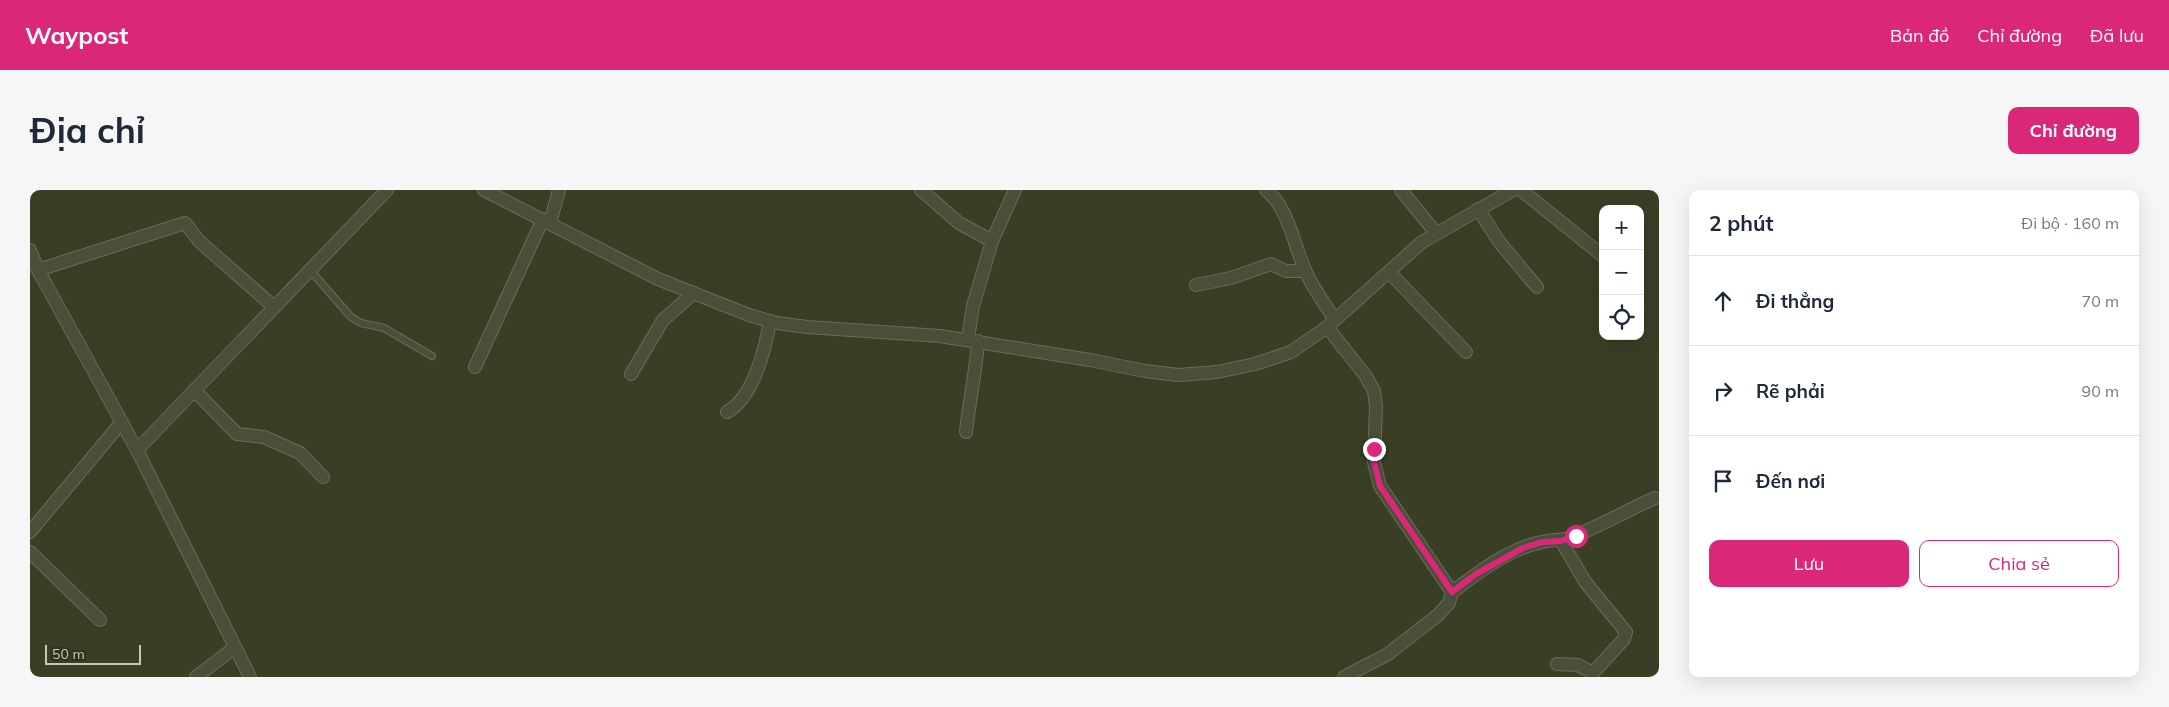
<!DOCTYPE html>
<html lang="vi">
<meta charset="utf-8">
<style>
body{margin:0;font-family:Mulish,sans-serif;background:#f6f6f7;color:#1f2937}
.controls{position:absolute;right:15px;top:15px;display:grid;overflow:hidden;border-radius:10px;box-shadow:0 5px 20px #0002}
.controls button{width:45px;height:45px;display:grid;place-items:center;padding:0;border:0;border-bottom:1px solid #e0e1e3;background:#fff;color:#1f2937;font:25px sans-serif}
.scale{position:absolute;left:15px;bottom:12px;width:96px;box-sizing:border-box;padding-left:5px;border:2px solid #c4cab5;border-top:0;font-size:14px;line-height:18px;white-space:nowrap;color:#c4cab5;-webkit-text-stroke:4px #2e341e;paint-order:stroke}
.stop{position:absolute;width:15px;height:15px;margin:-11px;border:4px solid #db2777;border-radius:50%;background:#fff}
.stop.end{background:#db2777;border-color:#fff;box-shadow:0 1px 5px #0008}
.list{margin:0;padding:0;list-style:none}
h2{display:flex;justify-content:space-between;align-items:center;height:65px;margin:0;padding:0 20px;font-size:21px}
h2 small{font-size:16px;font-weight:400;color:#747a83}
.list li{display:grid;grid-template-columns:32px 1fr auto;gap:15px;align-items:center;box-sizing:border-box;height:90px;padding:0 20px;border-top:1px solid #e0e1e3}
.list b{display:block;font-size:19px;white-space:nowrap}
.list em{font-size:16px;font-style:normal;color:#747a83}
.actions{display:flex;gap:10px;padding:15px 20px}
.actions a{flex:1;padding:11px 0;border:1px solid #db2777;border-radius:10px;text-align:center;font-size:18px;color:#db2777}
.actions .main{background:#db2777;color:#fff}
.icon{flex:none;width:28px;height:28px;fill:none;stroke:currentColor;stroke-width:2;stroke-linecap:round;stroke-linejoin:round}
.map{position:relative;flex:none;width:1629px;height:487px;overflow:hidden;border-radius:10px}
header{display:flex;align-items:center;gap:30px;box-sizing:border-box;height:70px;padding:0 25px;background:#db2777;color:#fff}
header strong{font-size:24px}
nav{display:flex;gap:28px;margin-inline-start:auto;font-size:18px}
.intro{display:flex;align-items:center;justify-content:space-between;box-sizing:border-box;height:120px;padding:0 30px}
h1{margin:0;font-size:35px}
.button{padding:12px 22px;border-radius:10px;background:#db2777;color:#fff;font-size:18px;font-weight:700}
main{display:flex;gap:30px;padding:0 30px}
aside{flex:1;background:#fff;border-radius:10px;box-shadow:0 5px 20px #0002}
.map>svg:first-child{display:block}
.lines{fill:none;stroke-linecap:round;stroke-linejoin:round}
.service-casing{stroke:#676d57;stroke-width:8}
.minor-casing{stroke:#676d57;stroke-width:14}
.service{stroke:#494f39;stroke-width:6}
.minor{stroke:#494f39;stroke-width:12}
.route{stroke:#db2777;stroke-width:6}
</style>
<header>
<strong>Waypost</strong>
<nav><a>Bản đồ</a><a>Chỉ đường</a><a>Đã lưu</a></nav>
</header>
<div class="intro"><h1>Địa chỉ</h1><a class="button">Chỉ đường</a></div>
<main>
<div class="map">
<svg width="1629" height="487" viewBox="0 0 1629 487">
<rect width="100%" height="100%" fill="#393f25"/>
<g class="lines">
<g class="service-casing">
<path id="service" d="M280,80L321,127L331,133L354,138L402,166"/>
</g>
<g class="minor-casing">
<g id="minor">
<path d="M454,0L628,89L719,125L747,133L777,137L910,146L1060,170L1115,181L1148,185L1187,182L1225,174L1261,162L1297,137L1392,52L1483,0"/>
<path d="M891,0L929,33L962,51"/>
<path d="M1236,0C1258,17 1264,55 1275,80C1282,97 1295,114 1305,130"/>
<path d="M1371,0L1406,43"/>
<path d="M1491,0L1573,66"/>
<path d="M1448,19L1470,53L1507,97"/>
<path d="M520,33L529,0"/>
<path d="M0,60L8,80L107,260L220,487"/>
<path d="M8,80L155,33L170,52L244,117"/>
<path d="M1359,82L1436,162"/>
<path d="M1166,95L1201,88L1241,74L1256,81H1275"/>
<path d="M1297,137L1335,185L1344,201L1346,216L1344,272L1350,296L1422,402L1419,413L1408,425L1358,464L1314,487"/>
<path d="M938,149L943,116L962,51L985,0"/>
<path d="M445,177L513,29"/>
<path d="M601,184L633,130L664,103"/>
<path d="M164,200L207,244L234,247L270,263L293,287"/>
<path d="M697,222C723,208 735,160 740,131"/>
<path d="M936,242C939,212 946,182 948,151"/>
<path d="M107,260L357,0"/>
<path d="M0,342L91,233"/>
<path d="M0,362L70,430"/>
<path d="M1422,402C1448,383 1479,358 1512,352C1524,349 1533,351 1545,346C1573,334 1598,320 1625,308"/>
<path d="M1527,474L1548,475L1563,483L1594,449L1596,442L1556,393L1531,351"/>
<path d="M166,487L204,458"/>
</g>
</g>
<use href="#service" class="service"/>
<use href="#minor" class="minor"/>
</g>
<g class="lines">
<path class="route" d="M1344,259V272L1350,296L1422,402L1446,384L1493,358L1512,352L1531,351L1546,346"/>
</g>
</svg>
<div class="controls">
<button>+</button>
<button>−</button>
<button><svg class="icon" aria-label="locate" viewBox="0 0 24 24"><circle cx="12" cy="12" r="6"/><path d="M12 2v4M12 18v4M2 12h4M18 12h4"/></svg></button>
</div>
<div class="scale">50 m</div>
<div class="stop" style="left:1546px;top:346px"></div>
<div class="stop end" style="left:1344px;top:259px"></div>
</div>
<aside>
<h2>2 phút<small>Đi bộ · 160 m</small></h2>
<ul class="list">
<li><svg class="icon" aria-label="ahead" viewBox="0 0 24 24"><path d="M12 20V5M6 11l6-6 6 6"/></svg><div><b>Đi thẳng</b></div><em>70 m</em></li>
<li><svg class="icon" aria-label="right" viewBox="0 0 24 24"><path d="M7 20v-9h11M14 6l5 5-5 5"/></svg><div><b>Rẽ phải</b></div><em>90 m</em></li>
<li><svg class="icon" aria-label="arrive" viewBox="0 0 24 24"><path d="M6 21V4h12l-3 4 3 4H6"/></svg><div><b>Đến nơi</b></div></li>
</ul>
<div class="actions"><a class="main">Lưu</a><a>Chia sẻ</a></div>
</aside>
</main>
